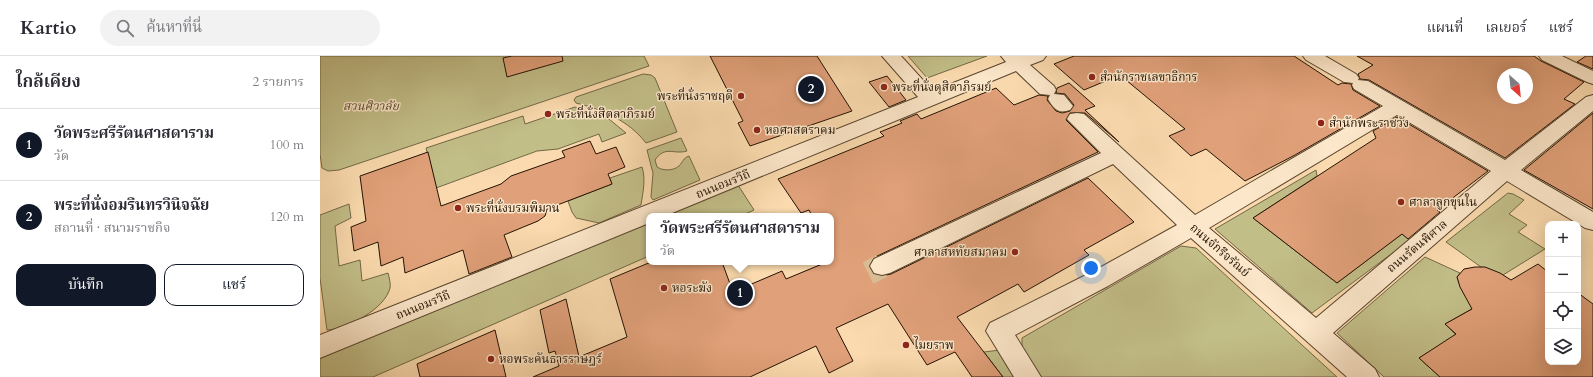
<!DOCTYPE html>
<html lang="th">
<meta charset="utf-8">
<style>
body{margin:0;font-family:Cardo,"Noto Serif Thai",serif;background:#f2f2f3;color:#2b2b33}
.controls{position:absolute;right:12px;bottom:12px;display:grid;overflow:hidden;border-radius:8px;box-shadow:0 4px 16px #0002}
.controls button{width:36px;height:36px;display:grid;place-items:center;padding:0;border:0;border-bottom:1px solid #e1e1e2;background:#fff;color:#2b2b33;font:20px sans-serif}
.compass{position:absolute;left:1177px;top:12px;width:36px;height:36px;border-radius:50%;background:#fff;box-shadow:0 4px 16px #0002;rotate:153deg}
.you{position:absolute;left:771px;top:212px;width:14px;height:14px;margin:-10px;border:3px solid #fff;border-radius:50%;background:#1a73e8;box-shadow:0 0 0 6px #1a73e833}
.badge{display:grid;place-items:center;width:26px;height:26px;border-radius:50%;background:#111827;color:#fff;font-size:13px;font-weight:700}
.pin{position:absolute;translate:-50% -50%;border:2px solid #fff;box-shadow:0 1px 4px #0006}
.popup{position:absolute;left:326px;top:157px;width:188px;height:52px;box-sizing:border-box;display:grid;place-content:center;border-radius:8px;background:#fff;filter:drop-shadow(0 1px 3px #0005);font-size:13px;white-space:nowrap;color:#7c7c81}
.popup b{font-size:15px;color:#2b2b33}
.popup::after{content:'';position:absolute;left:50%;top:100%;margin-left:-8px;border:8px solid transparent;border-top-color:#fff}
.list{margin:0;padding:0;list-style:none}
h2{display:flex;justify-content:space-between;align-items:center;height:52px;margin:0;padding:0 16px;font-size:17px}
h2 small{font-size:13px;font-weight:400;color:#7c7c81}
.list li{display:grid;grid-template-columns:26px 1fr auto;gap:12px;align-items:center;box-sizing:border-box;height:72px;padding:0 16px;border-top:1px solid #e1e1e2}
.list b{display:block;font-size:15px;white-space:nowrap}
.list p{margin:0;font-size:13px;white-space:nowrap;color:#7c7c81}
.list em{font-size:13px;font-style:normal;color:#7c7c81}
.actions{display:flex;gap:8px;padding:12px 16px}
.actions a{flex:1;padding:9px 0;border:1px solid #111827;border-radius:12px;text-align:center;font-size:14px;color:#111827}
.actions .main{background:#111827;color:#fff}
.icon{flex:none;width:22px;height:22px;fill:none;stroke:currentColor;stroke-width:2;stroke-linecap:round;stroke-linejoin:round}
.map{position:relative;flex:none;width:1273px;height:321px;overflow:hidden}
header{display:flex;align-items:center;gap:24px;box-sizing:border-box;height:56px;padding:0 20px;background:#fff;border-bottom:1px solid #e1e1e2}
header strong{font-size:19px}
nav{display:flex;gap:22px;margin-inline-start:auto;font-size:14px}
.search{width:280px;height:36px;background:#f2f2f3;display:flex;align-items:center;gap:10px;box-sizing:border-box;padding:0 14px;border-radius:22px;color:#7c7c81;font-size:15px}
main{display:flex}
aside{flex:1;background:#fff}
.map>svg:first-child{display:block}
.green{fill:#c2be88;stroke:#726845}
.building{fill:#e0a079;stroke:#231202;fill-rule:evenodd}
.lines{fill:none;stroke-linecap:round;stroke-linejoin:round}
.minor-tunnel{stroke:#dabc94;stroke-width:24;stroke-dasharray:24 12;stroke-linecap:butt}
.minor-casing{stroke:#59442d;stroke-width:2}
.minor{fill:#fce7ca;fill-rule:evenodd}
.poi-dot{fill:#8f2418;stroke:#fce7ca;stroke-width:1.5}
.labels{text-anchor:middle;stroke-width:3;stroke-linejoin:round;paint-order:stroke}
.poi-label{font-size:12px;fill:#231202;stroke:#fce7ca;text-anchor:start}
.park-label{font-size:12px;font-style:italic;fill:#5b4e31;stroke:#fce7ca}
.street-label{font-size:12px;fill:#231202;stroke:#fce7ca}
</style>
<header>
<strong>Kartio</strong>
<div class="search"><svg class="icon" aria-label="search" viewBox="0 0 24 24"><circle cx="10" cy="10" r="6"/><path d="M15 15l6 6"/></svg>ค้นหาที่นี่</div>
<nav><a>แผนที่</a><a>เลเยอร์</a><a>แชร์</a></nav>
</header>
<main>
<aside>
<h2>ใกล้เคียง<small>2 รายการ</small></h2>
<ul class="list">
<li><span class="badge">1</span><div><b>วัดพระศรีรัตนศาสดาราม</b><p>วัด</p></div><em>100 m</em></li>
<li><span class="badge">2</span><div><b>พระที่นั่งอมรินทรวินิจฉัย</b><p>สถานที่ · สนามราชกิจ</p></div><em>120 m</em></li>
</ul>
<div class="actions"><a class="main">บันทึก</a><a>แชร์</a></div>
</aside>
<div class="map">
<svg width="1273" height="321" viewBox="0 0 1273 321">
<rect width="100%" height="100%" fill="#fadaae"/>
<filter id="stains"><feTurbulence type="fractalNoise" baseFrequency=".005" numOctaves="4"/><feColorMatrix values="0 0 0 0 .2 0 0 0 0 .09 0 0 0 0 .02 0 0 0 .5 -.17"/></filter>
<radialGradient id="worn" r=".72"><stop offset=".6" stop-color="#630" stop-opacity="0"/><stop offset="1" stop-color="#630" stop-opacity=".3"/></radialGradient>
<g class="green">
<path d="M0,0H324L329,10L19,114L8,115L2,112L0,98Z"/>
<path d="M588,0H667L607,22Z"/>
<path d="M323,18L331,19L335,22L357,76L326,87C308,64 283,54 256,47L254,44L256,41Z"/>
<path d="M255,51L289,63L306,77L282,86L279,78L238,93L217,95L116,132L106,92L203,60L205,68Z"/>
<path d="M361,82L367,95C354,99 345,89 335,104L337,111C343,115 353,115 359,110C363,106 363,102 369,100L380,124L333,144L331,141L333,117L327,94Z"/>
<path d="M322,111C326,123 323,136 321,149L279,167L256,162L252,156L248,145L292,128L290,122Z"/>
<path d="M996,114L997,120L933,162L1017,227L1082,178L1090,184L992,257L895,173Z"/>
<path d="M418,129L434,154L421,160H344Z"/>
<path d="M1188,137L1193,138L1204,144L1189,158L1207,169L1198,176L1225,193L1183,219L1161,211L1126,186Z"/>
<path d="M29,148L31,162L15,170L19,210L40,204L42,225L68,217C69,221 71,228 70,232C65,253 27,273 7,274L0,222V159Z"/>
<path d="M329,166V200L53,321H0V302Z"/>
<path d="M861,190L876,192L1017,321H721L702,291V282Z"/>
<path d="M1105,201L1140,217L1137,221C1141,234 1145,241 1157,250L1125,268L1136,279L1099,302L1120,321H1064L1017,277Z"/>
<path d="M680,294L703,321H683L664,296Z"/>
</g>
<g class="building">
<path d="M192,0H242L243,5L187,21L183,2Z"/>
<path d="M390,0H497L532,55L430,90L418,67L423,65Z"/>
<path d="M754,0H974L1018,29L1022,27L1031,28L1033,34L1060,50L975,99L925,125L886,93L871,100L849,80L865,73L800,19L764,34L734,8Z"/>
<path d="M1037,0H1214L1221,5L1264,26L1244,43L1255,48L1185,102L1049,24L1040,23L1038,18L1053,9ZM1183,18H1207V42H1183Z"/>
<path d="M1266,0H1273V13L1257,6Z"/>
<path d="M567,20L586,44L569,51L549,26Z"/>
<path d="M749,27L775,50L765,54L799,86L765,57H750L746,64L778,96L553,202L549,209L554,218L562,220L571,218L768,122L814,166L764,194L769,199L704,236L698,228L637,261L683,321H652L635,296L607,309L568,248L516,272L533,305L509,317L496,290L430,321H213L239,310L235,295L229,297L220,254L246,243L259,301L307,281L290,223L331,206H402L413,236L462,215L466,223L507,206H511V160H492L489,154L481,157L458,123L564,80L560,76L582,67L580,65L597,58L601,63L676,32L694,49L719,39L728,40L727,44L736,55L742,57L750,55L754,49L745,38L736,37L737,32Z"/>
<path d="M1273,57V153L1204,114Z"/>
<path d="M1077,61L1168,115L1117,154L1120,156L1088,183L1082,178L1017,227L933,162L1056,82L1053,75Z"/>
<path d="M270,85L276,98L296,91L305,111L288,118L292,128L227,153L225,160L218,165L184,179L192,201L149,218L143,194L85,217L83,201L61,210L58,186L34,195L31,171L46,165L40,120L108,96L121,150L181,128L191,120L245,101L242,95Z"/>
<path d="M1218,208L1228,216V306H1258V237L1273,248V321H1120L1099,302L1136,278L1125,268L1152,253L1140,231L1137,221L1144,213L1155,211H1165L1180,217L1191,224Z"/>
<path d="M175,274L186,321H100L97,308Z"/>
</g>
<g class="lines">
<path class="minor-tunnel" d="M548,217L562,210"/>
<g class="minor-casing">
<g id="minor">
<path d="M562,0H581L613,35L686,6L681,0H726L723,4L710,9L734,30L736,34L734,38L744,39L753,50L750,54C738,58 734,53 728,43L730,39L720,38L696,15L345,160H329V167L0,302V279L598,41Z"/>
<path d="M983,0H1005L1036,18L1039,22L1038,24L1048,25L1185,104L1266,41L1273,39V55L1201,114L1273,156V174L1265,172L1187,125L1013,277L1055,313L1059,321H1027L871,182L788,230L695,279L721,321H694L666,275L670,267L772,216L857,169L793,108L570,217L562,219L554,217L550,210L554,203L781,97L747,63L750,58L757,57L764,58L875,159L1063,50L1034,33L1032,29L1033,27L1024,26L986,4ZM1077,59L1171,115L996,262L889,172Z"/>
<path d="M1219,0H1242L1273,15V28L1267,26L1222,4Z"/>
</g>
</g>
<use href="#minor" class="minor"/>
</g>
<g class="poi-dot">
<circle cx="772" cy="21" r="4"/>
<circle cx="564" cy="31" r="4"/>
<circle cx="421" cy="40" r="4"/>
<circle cx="228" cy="58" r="4"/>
<circle cx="1001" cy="67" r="4"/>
<circle cx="437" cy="74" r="4"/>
<circle cx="1081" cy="146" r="4"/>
<circle cx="138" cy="152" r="4"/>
<circle cx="695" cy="196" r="4"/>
<circle cx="344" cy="232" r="4"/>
<circle cx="586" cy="289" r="4"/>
<circle cx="171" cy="303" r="4"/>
</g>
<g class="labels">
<g class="poi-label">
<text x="780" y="25">สำนักราชเลขาธิการ</text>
<text x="572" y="35">พระที่นั่งดุสิตาภิรมย์</text>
<text x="413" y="44" text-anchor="end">พระที่นั่งราชฤดี</text>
<text x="236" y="62">พระที่นั่งสีตลาภิรมย์</text>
<text x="1009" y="71">สำนักพระราชวัง</text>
<text x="445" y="78">หอศาสตราคม</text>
<text x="1089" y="150">ศาลาลูกขุนใน</text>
<text x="146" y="156">พระที่นั่งบรมพิมาน</text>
<text x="687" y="200" text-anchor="end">ศาลาสหทัยสมาคม</text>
<text x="352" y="236">หอระฆัง</text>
<text x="594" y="293">ไมยราพ</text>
<text x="179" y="307">หอพระคันธารราษฎร์</text>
</g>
<g class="park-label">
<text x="51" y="54">สวนศิวาลัย</text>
</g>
<g class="street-label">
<text transform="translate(403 128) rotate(-22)" y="4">ถนนอมรวิถี</text>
<text transform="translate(1097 190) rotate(-40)" y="4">ถนนรัตนพิศาล</text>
<text transform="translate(900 194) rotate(41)" y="4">ถนนจักรีจรัณย์</text>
<text transform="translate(103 249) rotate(-22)" y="4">ถนนอมรวิถี</text>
</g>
</g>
<rect width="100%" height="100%" filter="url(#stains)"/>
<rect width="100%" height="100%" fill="url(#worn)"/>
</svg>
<div class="controls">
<button>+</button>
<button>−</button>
<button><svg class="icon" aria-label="locate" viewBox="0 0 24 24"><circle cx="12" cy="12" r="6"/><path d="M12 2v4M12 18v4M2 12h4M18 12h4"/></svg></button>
<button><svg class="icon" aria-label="layers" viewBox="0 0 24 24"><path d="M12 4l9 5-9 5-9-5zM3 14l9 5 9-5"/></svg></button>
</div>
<svg class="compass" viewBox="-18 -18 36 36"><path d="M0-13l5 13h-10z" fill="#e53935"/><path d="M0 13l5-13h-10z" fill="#7c7c81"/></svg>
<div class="you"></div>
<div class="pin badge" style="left:420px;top:237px">1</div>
<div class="popup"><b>วัดพระศรีรัตนศาสดาราม</b>วัด</div>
<div class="pin badge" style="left:491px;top:33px">2</div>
</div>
</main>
